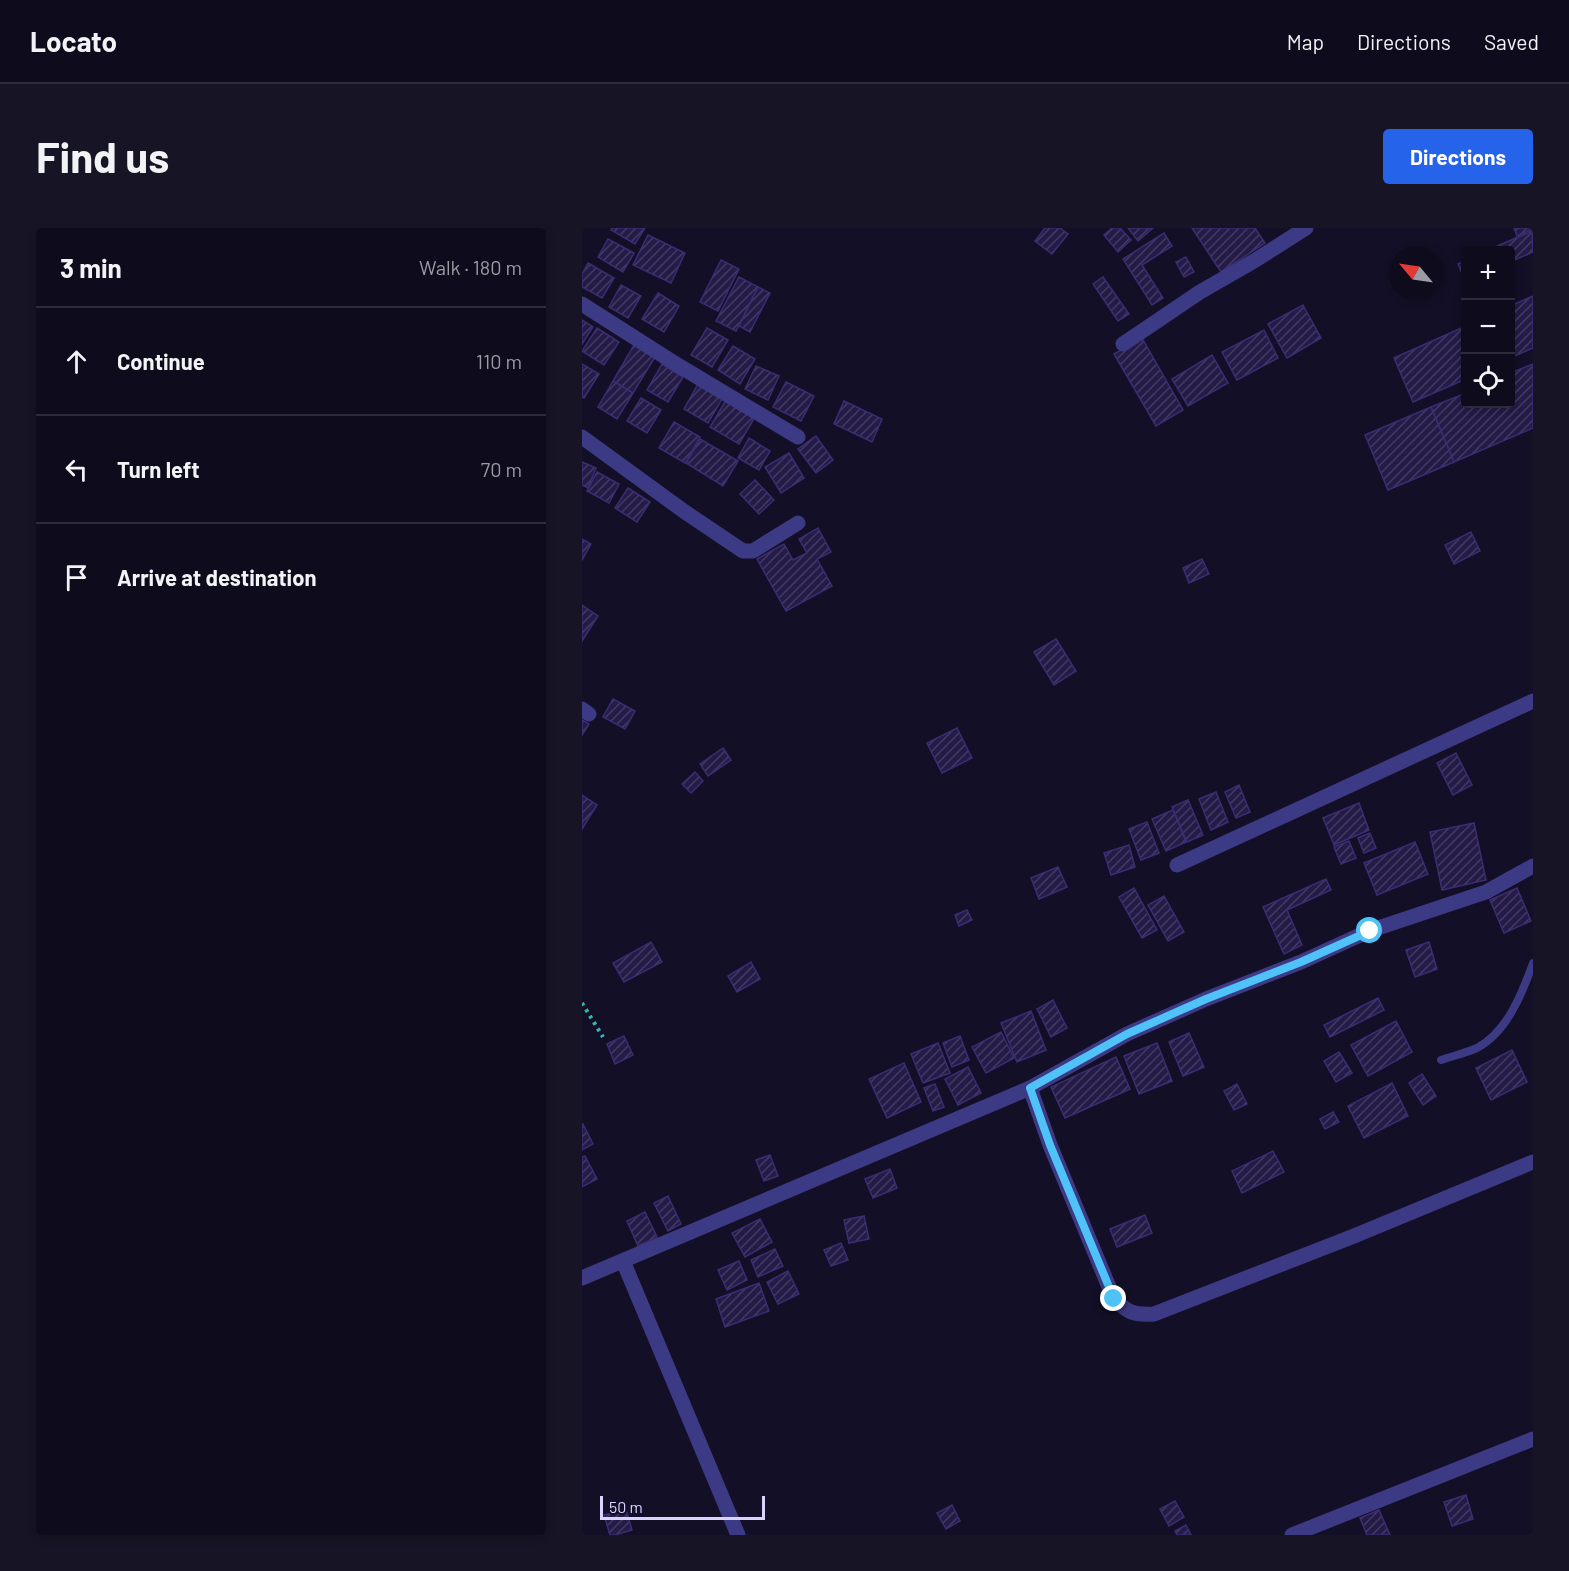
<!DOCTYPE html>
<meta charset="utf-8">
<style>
body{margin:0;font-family:Barlow,sans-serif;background:#171425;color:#f1f3f6}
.controls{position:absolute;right:18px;top:18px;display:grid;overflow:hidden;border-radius:6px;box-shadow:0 3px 9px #0003}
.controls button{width:54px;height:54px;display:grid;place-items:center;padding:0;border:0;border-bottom:2px solid #2e2b3b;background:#0e0b1c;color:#f1f3f6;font:30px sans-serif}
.compass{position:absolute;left:807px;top:18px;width:54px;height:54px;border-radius:50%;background:#0e0b1c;box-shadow:0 3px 9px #0003;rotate:299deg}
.scale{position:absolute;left:18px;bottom:15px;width:165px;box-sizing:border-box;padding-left:6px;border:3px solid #d9d4ff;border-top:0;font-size:16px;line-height:21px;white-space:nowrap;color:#d9d4ff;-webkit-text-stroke:4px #130f26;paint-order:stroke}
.stop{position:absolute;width:18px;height:18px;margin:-14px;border:4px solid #4fc3f7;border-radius:50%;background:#fff}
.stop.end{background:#4fc3f7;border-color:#fff;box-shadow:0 2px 6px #0008}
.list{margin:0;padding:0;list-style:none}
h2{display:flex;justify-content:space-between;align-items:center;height:78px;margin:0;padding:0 24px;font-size:26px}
h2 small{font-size:20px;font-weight:400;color:#9b9ba3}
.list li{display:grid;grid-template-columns:39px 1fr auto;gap:18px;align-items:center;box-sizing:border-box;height:108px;padding:0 24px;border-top:2px solid #2e2b3b}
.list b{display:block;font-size:22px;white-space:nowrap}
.list em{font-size:20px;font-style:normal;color:#9b9ba3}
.icon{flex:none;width:33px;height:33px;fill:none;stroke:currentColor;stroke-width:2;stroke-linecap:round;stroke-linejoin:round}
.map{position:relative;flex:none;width:951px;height:1307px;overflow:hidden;border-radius:6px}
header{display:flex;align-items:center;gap:36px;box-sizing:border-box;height:84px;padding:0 30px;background:#0e0b1c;border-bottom:2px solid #2e2b3b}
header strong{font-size:28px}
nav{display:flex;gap:33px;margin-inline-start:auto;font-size:21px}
.intro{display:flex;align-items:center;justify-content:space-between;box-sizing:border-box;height:144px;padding:0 36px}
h1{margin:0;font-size:42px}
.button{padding:15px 27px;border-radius:6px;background:#2563eb;color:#fff;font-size:21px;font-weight:700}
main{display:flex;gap:36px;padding:0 36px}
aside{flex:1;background:#0e0b1c;border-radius:6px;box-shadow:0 3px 9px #0003}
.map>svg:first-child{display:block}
.building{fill:url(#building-hatch);stroke:#3b2d73;stroke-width:1.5}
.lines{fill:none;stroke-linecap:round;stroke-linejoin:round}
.path{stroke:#2fb8b0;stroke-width:4;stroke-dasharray:3 4.5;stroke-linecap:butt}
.lane{stroke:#3d3a85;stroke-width:8}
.street{stroke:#3d3a85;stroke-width:15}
.route{stroke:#4fc3f7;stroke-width:8}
</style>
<header>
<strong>Locato</strong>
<nav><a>Map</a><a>Directions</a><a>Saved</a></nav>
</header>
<div class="intro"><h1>Find us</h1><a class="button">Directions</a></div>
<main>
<aside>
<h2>3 min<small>Walk · 180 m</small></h2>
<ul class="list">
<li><svg class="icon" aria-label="ahead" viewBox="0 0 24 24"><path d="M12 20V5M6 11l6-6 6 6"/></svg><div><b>Continue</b></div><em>110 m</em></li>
<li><svg class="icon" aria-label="left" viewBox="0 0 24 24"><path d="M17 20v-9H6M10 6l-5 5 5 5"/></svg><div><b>Turn left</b></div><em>70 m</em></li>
<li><svg class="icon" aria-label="arrive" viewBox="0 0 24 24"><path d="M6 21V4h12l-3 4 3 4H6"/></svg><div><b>Arrive at destination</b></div></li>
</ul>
</aside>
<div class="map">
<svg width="951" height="1307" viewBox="0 0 951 1307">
<defs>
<pattern id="building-hatch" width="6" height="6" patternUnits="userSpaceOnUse" patternTransform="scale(1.5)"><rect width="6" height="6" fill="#241b47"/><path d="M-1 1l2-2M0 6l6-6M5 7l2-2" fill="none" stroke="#433b63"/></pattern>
</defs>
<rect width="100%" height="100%" fill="#130f26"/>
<g class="building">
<path d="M30,0H63L53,16L29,2Z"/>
<path d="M463,0H478L486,6L470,26L453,13Z"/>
<path d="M530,0H538L549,12L536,24L522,7Z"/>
<path d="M546,0H571L556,13Z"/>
<path d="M610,0H673L683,15L639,44Z"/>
<path d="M932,0H951V1L935,8Z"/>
<path d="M950,3L951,24L928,34V22H906Z"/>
<path d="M582,5L590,18L560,37L581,70L570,77L541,31Z"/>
<path d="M66,7L103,25L89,55L51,37Z"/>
<path d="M26,11L52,25L41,44L16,29Z"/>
<path d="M604,29L612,44L602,49L594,34Z"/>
<path d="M139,32L157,41L136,83L118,74Z"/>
<path d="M884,33V53H883L876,36Z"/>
<path d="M6,35L32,50L20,70L0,59V46Z"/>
<path d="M157,49L176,59L154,103L134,93Z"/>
<path d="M521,49L547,86L536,93L511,56Z"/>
<path d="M39,57L59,68L46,90L27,79Z"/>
<path d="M176,59L188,65L168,104L157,98Z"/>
<path d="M76,65L97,78L82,104L60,91Z"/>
<path d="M951,68V120L928,130V78Z"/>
<path d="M721,77L739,110L705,130L686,96Z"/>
<path d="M0,92L11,99L0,116Z"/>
<path d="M884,98V151L831,174L812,130Z"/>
<path d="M15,100L37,114L22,137L0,123Z"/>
<path d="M125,100L146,112L130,139L109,127Z"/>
<path d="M682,102L696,130L655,152L640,124Z"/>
<path d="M560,110L601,182L574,198L532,126Z"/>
<path d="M52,117L73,129L51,165L31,153Z"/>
<path d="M151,118L173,131L158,156L136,142Z"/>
<path d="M630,127L646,155L606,178L590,151Z"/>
<path d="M0,136L17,146L2,170L0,169Z"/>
<path d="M80,136L101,149L86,174L65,162Z"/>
<path d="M951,136V200L872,234L849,179L884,165V176H928V145Z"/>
<path d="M174,138L197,148L186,172L163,161Z"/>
<path d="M31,153L51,165L35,191L16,179Z"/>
<path d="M204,154L232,168L219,193L191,179Z"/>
<path d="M116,156L140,171L126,195L102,181Z"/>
<path d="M59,170L79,182L65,205L45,193Z"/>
<path d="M144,172L173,189L157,216L128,199Z"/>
<path d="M262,173L300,191L290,214L252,196Z"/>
<path d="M849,179L872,234L806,262L783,207Z"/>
<path d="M92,194L118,209L103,235L77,220Z"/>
<path d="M234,208L251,232L234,245L216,221Z"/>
<path d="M167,210L188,223L177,242L156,230Z"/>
<path d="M118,211L156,233L141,258L104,235Z"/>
<path d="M207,225L222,250L199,265L183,239Z"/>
<path d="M0,234L14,240L6,260L0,257Z"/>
<path d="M15,244L37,256L27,275L5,263Z"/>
<path d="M173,252L192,272L177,286L158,266Z"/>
<path d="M46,260L68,274L55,294L33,280Z"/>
<path d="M236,300L249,324L235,331L250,358L204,383L175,331L202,316L211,332L225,325L217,311Z"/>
<path d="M889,304L898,323L872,336L863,317Z"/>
<path d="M0,311L9,316L0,332Z"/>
<path d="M620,331L627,346L607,355L601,340Z"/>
<path d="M0,377L16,388L0,413Z"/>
<path d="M474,411L494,443L472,457L452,424Z"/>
<path d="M31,471L53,483L43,501L21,489Z"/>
<path d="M0,492L7,496L0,507Z"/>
<path d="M375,500L390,530L360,545L345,515Z"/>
<path d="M141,520L149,532L126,548L118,536Z"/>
<path d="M874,525L890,557L871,567L855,535Z"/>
<path d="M113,544L121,553L109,565L100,556Z"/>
<path d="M657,557L668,584L654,590L643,564Z"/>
<path d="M634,564L646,594L629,602L617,571Z"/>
<path d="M0,567L15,577L0,601Z"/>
<path d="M606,572L621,607L605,614L590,579Z"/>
<path d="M777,575L787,602L752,617L741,590Z"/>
<path d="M591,582L604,614L584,623L570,591Z"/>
<path d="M565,594L577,625L559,632L547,601Z"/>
<path d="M892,595L904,652L860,662L848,604Z"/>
<path d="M788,605L794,620L782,625L776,610Z"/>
<path d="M767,613L774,630L759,636L752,619Z"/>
<path d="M833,614L846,646L795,667L782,635Z"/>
<path d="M547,617L553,639L529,647L522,625Z"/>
<path d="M476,639L485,659L457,671L449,650Z"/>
<path d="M744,651L749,662L705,682L720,717L702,726L681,679Z"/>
<path d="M552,660L575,702L560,710L537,669Z"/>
<path d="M935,660L949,693L922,705L908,672Z"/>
<path d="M582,668L602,704L586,713L566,677Z"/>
<path d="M385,682L390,692L377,698L373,687Z"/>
<path d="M69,714L80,734L42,754L31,735Z"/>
<path d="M847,714L855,741L833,749L824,722Z"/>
<path d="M169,734L178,751L155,764L146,748Z"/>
<path d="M796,770L802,782L748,809L742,797Z"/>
<path d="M471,772L485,800L469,809L455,781Z"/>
<path d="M449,783L464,822L435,834L419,795Z"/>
<path d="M814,793L830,824L786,848L769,817Z"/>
<path d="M419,804L432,830L404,845L390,819Z"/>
<path d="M607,805L622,839L601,848L587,814Z"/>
<path d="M42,808L51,827L33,836L25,816Z"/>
<path d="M378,808L387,832L370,839L361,815Z"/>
<path d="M356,815L368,845L341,855L329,826Z"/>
<path d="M575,815L590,853L557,866L542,828Z"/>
<path d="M930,822L945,854L909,872L894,840Z"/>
<path d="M757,824L770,845L754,854L742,833Z"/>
<path d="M534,829L548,861L483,890L469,859Z"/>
<path d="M322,835L339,874L305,890L287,851Z"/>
<path d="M386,839L399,865L376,877L363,851Z"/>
<path d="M840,846L854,868L841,877L827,855Z"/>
<path d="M810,855L826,888L782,910L766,878Z"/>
<path d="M353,856L362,879L351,883L342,860Z"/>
<path d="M655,856L665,876L652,882L642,863Z"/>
<path d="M751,884L757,894L743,901L738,891Z"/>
<path d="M1,896L11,916L0,922V897Z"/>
<path d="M691,923L702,944L660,965L650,943Z"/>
<path d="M188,927L196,948L182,953L174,932Z"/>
<path d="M3,928L15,951L0,959V929Z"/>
<path d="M308,941L315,960L291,970L283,951Z"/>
<path d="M86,968L99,996L86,1003L72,975Z"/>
<path d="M63,984L75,1009L56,1018L45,993Z"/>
<path d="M563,987L570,1005L535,1019L528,1001Z"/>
<path d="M282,988L287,1011L267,1015L262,992Z"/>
<path d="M178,991L190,1014L163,1029L150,1005Z"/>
<path d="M259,1015L266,1032L249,1038L242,1022Z"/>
<path d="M193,1021L201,1038L176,1049L169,1032Z"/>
<path d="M157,1033L165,1052L145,1062L136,1042Z"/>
<path d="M206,1043L217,1066L196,1076L185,1054Z"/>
<path d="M177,1055L187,1083L143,1099L134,1071Z"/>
<path d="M884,1267L891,1291L870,1298L862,1274Z"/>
<path d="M593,1273L602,1289L587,1298L578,1281Z"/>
<path d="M370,1277L378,1293L364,1301L355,1285Z"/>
<path d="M44,1281L50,1302L33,1307H28L22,1287Z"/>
<path d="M797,1282L808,1307H785L778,1290Z"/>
<path d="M604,1297L609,1307H595L593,1303Z"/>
</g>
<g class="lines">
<path class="path" d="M0,775L21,809"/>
<path class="lane" d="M859,832C870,828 884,825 895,820C925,804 940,766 951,735"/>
<g class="street">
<path d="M0,76L94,136L216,209"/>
<path d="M541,116L618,64L672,33L724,0"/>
<path d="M0,209L103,284L161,323H171L216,295"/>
<path d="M0,481L7,486"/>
<path d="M595,637L951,473"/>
<path d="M448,860L468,917L532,1071C546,1085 552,1087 572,1086L772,1008L951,934"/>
<path d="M41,1033L156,1307"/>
<path d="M0,1050L448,860L545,806L624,771L719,734L787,703L904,664L951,638"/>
<path d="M710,1307L951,1211"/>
</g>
</g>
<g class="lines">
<path class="route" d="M532,1071L468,917L448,860L545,806L624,771L719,734L788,703"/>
</g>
</svg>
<div class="controls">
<button>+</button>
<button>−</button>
<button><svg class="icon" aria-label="locate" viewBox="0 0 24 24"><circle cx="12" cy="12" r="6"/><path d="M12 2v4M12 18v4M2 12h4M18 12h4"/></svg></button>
</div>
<svg class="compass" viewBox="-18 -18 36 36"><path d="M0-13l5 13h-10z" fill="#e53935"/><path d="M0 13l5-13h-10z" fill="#9b9ba3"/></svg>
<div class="scale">50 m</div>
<div class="stop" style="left:788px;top:703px"></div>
<div class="stop end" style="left:532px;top:1071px"></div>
</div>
</main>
